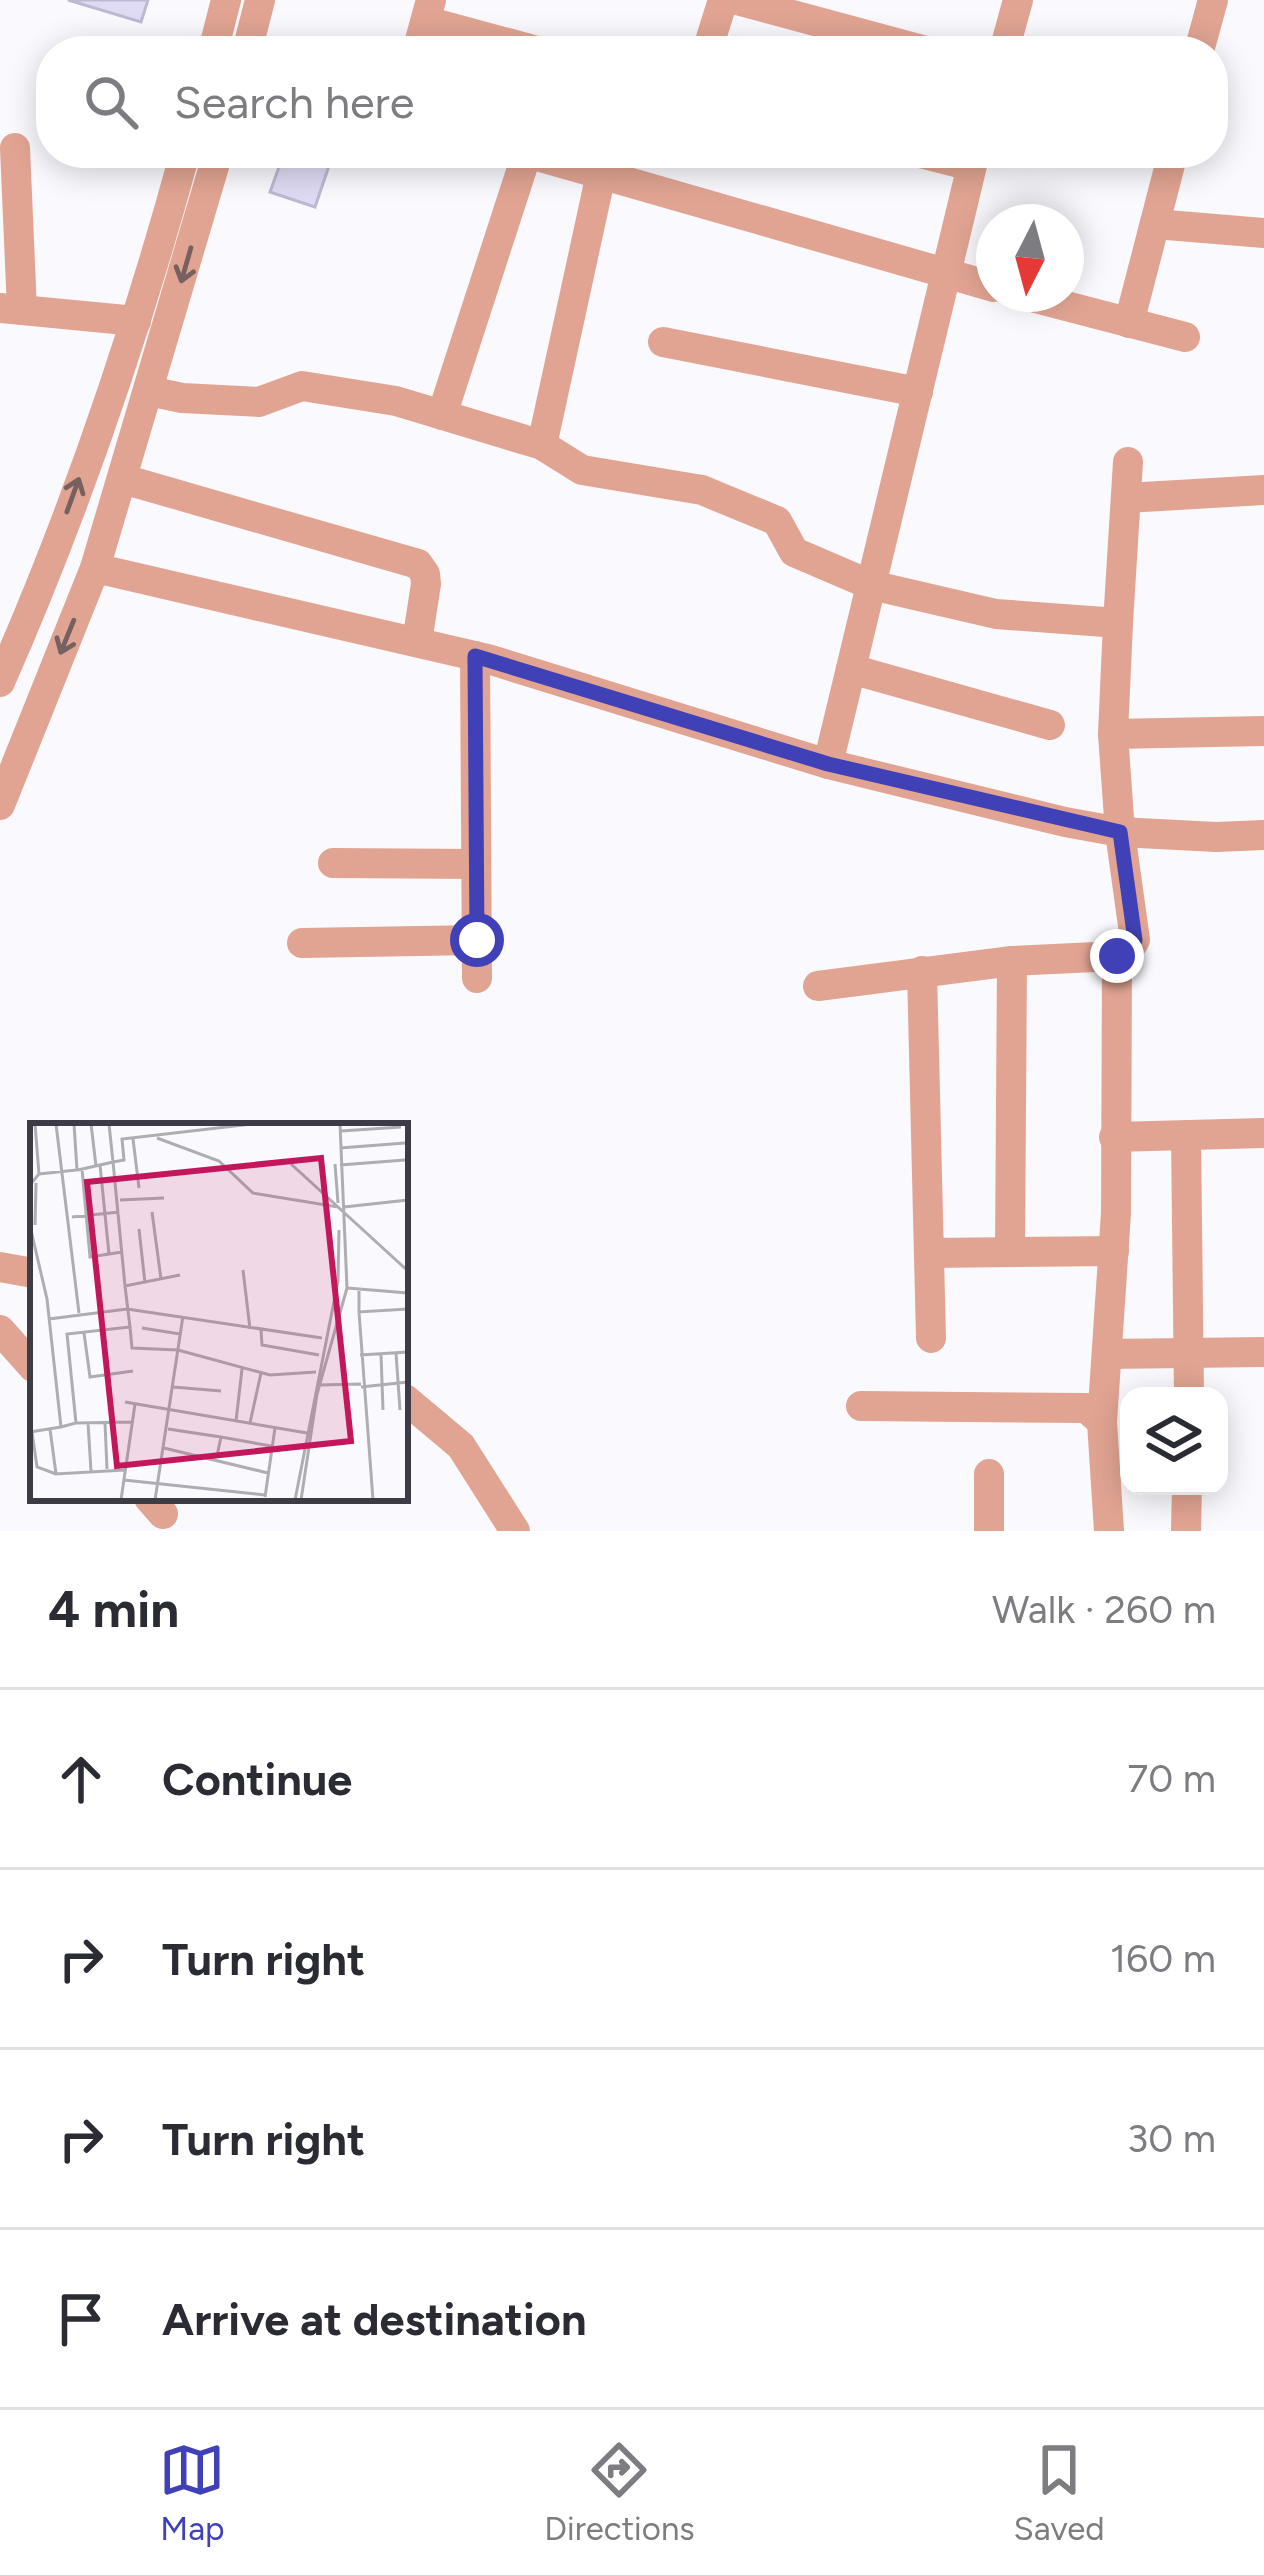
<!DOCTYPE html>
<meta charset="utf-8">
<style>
body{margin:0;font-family:Figtree,sans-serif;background:#f7f7f7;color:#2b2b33}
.controls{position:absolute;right:36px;bottom:36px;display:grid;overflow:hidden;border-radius:24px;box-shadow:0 6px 30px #0003}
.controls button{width:108px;height:108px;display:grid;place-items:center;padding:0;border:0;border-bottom:3px solid #e1e1e2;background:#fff;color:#2b2b33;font:60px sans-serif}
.compass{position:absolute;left:976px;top:204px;width:108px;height:108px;border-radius:50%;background:#fff;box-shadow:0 6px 30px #0003;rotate:186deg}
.stop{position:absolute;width:36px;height:36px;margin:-27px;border:9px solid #4041b6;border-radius:50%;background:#fff}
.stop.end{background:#4041b6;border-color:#fff;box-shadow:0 3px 12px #0008}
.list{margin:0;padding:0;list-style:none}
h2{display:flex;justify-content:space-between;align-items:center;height:156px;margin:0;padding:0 48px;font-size:51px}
h2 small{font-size:39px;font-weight:400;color:#7c7c81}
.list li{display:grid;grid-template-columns:78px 1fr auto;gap:36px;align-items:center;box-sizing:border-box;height:180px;padding:0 48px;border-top:3px solid #e1e1e2}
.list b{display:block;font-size:45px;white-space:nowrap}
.list em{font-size:39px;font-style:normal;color:#7c7c81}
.icon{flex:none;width:66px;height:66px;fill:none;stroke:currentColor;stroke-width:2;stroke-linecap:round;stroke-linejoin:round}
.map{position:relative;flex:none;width:1264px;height:1531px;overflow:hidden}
.search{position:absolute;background:#fff;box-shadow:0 6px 30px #0003;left:36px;right:36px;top:36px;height:132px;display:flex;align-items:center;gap:30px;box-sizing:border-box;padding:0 42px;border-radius:48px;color:#7c7c81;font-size:45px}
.sheet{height:876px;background:#fff}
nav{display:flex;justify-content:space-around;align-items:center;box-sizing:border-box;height:168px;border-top:3px solid #e1e1e2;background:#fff;font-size:33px;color:#7c7c81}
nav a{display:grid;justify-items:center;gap:6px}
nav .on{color:#4041b6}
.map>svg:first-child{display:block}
.building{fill:#dfdbf4;stroke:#bdb9d2;stroke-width:3}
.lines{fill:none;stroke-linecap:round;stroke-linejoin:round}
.minor{stroke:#e1a492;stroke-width:30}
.oneway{stroke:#766060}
.route{stroke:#4041b6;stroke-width:15}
.inset-road{fill:none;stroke:#aeadb4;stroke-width:3}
.view{fill:#c2185b;fill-opacity:0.15;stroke:#c2185b;stroke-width:6}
.inset-edge{fill:none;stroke:#3d3b45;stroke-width:6}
</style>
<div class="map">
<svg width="1264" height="1531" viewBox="0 0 1264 1531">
<rect width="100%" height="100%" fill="#faf9fe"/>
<g class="building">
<path d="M68,0H148L141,22Z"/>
<path d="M284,153L333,154L315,207L270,192Z"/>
</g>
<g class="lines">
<g class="minor">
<path d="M737,0L926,51"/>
<path d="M426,21L537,51"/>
<path d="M213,51L226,0"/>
<path d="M247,51L260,0"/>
<path d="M417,51L431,0"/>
<path d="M707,51L723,0"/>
<path d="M1004,51L1018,0"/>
<path d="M1199,51L1213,0"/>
<path d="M15,148L22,310"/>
<path d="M920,153L971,166"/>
<path d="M1155,224L1264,233"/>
<path d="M1020,294L1185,337"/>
<path d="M0,308L136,321"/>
<path d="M1129,323L1173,153"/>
<path d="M663,342L918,392"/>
<path d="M149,391L182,398L259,402L302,386L396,401L542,445L582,470L702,490L777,521L794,552L871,585L996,614L1118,623L1113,734"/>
<path d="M442,415L527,153L994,287"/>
<path d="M542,445L601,174"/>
<path d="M123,479L418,564L425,574L426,584L417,642"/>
<path d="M1126,498L1264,490"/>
<path d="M95,568L488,659L828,764L1065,822L1120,832L1216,837L1264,835"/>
<path d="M1118,623L1128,462"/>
<path d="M475,656L477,978"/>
<path d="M851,669L1050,725"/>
<path d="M0,682C75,512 136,332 185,153"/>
<path d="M828,764L975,153"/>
<path d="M0,805L95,568L218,153"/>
<path d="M333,863L476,864"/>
<path d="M302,943L477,940"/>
<path d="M1117,956L1128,951L1135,940L1120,832L1113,734L1264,731"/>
<path d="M922,971L931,1338"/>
<path d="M818,986L1012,961L1117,956L1116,1213L1102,1422L1109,1531"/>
<path d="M1186,1135L1189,1396"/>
<path d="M1114,1137L1264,1133"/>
<path d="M1010,1252L1012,961"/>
<path d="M930,1253L1114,1251"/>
<path d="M0,1267L33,1273"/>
<path d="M0,1330L33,1367"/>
<path d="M1107,1354L1264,1352"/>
<path d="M405,1399L461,1446L515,1531"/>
<path d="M861,1406L1086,1408L1102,1422"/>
<path d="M989,1474V1531"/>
<path d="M149,1498L163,1514"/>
<path d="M1186,1531L1187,1486"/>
</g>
</g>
<defs><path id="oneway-shaft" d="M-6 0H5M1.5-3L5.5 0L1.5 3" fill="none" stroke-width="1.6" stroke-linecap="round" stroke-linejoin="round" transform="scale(3)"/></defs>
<g class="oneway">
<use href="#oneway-shaft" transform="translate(186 265) rotate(106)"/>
<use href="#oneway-shaft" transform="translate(73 495) rotate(-70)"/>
<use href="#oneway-shaft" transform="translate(67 637) rotate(112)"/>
</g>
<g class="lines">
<path class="route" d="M477,940L475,656L828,764L1120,832L1135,940L1128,951L1117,956"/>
</g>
<g transform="translate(30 1123)">
<rect width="378" height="378" fill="#faf9fe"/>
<path class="inset-road" d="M26,1L49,190M61,1L66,43M311,8L371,4M127,15L189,38L223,70L308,84M103,16L109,65M310,25L375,20M261,41L378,148M305,41L308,80M70,42L79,131M310,42L375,37M52,46L60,134L92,129M48,47L83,39L79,1M9,51L47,47L44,1M0,62L9,51L5,1M90,77L134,75M314,84L378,77M122,89L131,156M42,94L89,89M5,102L6,60M0,103L17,176L31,304L0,309M109,106L115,160M213,147L220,206M150,152L95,163L83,39L94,37L92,16L222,1M317,165L378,170M329,168V189L378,186M329,189L343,377M19,196L97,186L292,215M100,204L102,225L148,227L240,252L286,249M112,205L150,211M231,207L232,222L289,232M54,210L60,254L103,248M366,230L370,287M351,231L353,287M330,232L378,229M289,262L331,261M143,264L191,268M331,264L378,259M95,279L277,310M206,298L212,246M46,300L103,299M58,300L61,348M75,300L77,346M220,300L231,250M31,304L46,300L37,211L100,204L95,163M20,306L26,351L95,347M138,306L191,314M2,309L7,344L26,351M134,325L238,350M187,333L191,314L241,323M94,357L235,372M235,374L245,305M91,377L105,281M125,377L153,193M265,377L308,158L309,107M271,377L287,271L317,165L310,1"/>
<path class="view" d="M291,35L321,318L87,343L57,59Z"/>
<rect width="378" height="378" class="inset-edge"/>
</g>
</svg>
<div class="controls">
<button><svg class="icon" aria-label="layers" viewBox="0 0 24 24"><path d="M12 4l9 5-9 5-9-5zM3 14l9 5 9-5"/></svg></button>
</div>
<svg class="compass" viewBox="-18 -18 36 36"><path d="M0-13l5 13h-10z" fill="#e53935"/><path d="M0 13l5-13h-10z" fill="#7c7c81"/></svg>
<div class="stop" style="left:477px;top:940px"></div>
<div class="stop end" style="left:1117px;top:956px"></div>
<div class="search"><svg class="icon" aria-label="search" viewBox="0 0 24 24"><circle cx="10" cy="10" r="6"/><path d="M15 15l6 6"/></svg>Search here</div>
</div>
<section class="sheet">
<h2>4 min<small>Walk · 260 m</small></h2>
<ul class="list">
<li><svg class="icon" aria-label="ahead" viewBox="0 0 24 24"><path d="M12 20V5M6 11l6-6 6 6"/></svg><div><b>Continue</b></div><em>70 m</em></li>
<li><svg class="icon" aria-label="right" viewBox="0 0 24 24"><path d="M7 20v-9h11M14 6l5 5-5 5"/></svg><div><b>Turn right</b></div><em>160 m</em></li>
<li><svg class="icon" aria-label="right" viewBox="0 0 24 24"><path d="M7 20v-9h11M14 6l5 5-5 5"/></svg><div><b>Turn right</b></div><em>30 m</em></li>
<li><svg class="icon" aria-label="arrive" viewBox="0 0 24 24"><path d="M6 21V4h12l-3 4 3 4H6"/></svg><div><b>Arrive at destination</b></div></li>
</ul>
</section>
<nav>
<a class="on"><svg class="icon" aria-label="map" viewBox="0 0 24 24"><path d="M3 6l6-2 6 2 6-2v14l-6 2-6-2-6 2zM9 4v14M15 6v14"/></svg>Map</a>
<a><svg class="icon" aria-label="directions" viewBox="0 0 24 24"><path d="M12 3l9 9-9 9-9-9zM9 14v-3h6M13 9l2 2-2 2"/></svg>Directions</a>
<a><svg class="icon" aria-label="saved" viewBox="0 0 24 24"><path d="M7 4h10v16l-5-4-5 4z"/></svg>Saved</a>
</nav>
